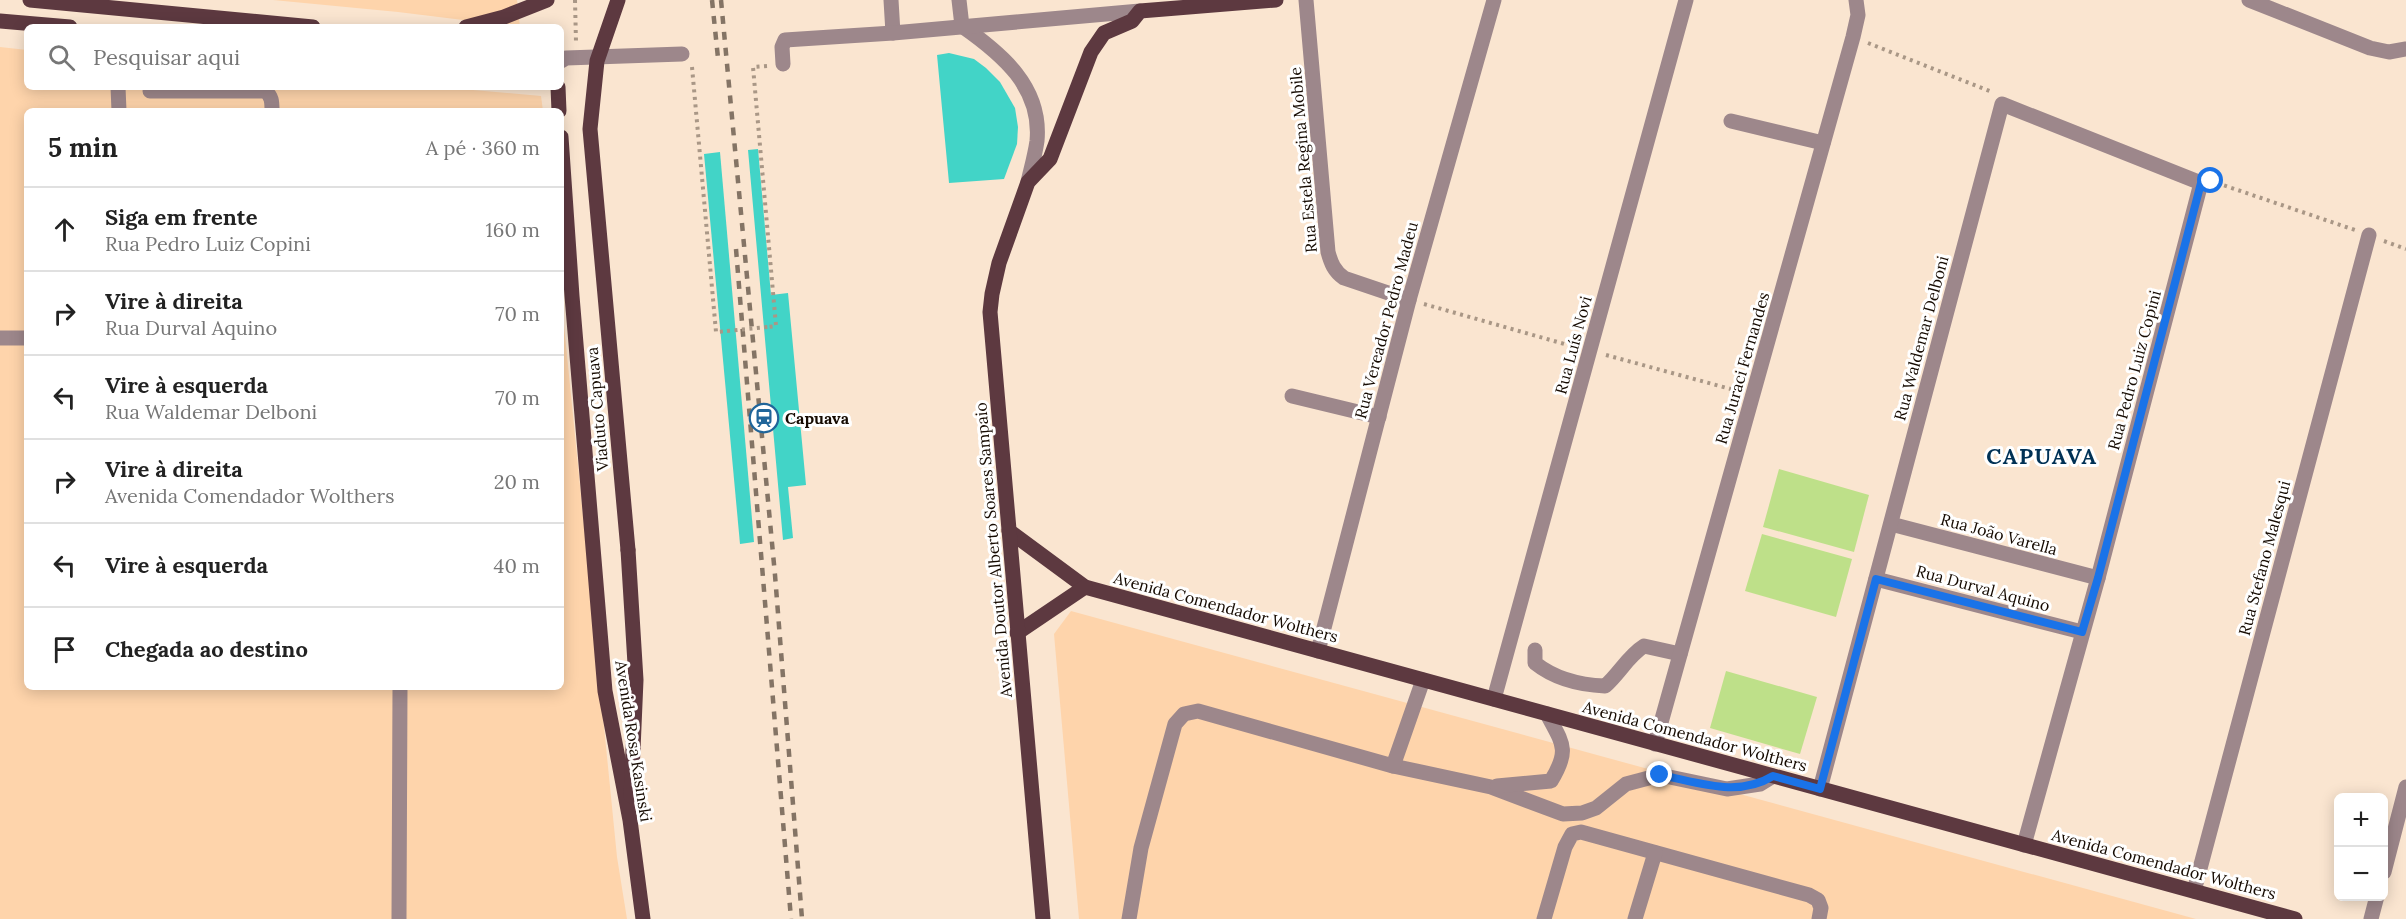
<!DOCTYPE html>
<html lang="pt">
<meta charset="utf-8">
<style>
body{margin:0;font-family:Lora,serif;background:#f2f2f2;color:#222}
.controls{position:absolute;right:18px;bottom:18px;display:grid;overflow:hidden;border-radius:9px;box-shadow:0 3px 15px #0003}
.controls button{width:54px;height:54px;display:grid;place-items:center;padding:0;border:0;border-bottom:2px solid #e0e0e0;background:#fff;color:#222;font:30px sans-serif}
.stop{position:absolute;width:18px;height:18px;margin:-14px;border:4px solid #1a73e8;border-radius:50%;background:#fff}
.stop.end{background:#1a73e8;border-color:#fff;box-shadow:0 2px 6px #0008}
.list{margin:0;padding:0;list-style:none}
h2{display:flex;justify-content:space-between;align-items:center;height:78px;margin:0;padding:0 24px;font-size:26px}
h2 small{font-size:20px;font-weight:400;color:#767676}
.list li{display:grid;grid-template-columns:39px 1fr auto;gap:18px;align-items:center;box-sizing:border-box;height:84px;padding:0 24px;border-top:2px solid #e0e0e0}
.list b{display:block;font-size:22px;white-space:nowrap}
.list p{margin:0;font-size:20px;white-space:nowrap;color:#767676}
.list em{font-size:20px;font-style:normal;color:#767676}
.icon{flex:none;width:33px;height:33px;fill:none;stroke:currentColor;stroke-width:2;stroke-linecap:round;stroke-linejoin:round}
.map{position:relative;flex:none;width:2406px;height:919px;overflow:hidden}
.search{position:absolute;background:#fff;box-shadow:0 3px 15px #0003;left:24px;top:24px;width:540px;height:66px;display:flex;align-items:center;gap:15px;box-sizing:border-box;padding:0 21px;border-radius:9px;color:#767676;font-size:22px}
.panel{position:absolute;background:#fff;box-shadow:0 3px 15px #0003;left:24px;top:108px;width:540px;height:582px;border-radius:9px}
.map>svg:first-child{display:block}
.built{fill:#fed4ab}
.green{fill:#bee089}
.building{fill:#42d4c7}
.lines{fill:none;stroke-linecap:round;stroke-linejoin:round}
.path{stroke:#a99786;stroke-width:4;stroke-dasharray:3 4.5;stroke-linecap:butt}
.minor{stroke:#9d878b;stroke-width:15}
.major{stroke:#5d3940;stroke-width:15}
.rail{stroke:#847465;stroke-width:4.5;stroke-dasharray:8 8;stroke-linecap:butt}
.path-bridge{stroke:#a99786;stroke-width:4;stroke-dasharray:3 4.5;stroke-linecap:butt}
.major-bridge{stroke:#5d3940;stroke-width:15}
.route{stroke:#1a73e8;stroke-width:8}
.labels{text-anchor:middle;stroke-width:6;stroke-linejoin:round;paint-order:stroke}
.street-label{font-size:16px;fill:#150a01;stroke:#fff}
.poi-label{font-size:16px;font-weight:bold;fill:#150a01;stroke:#fff;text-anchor:start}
.district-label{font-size:22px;font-weight:bold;letter-spacing:1.5px;fill:#003155;stroke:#fff}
</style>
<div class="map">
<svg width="2406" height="919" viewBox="0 0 2406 919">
<rect width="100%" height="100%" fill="#fae5d0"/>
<g class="built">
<path d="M273,0H517L520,27L398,12Z"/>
<path d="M0,47L27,50V87H439L541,96L543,111H27V687H561V295L617,857L627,919H0Z"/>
<path d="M1071,611L2196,919H1079L1054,634Z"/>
</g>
<g class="green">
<path d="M1779,469L1869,495L1854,552L1763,527Z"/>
<path d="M1762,534L1852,559L1836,617L1745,591Z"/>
<path d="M1726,671L1817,697L1800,754L1710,728Z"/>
</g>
<g class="building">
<path d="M949,53L974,59L986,68L1000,82L1015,108L1018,127L1017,144L1004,179L949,183L937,55Z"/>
<path d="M758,149L771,295L788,293L806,485L788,487L793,538L783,540L748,150Z"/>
<path d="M720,152L754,542L740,544L704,154Z"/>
</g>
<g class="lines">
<g class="path">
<path d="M575,0L576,42"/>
<path d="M1868,43L1992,92"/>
<path d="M767,66L753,67L776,326L768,327"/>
<path d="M692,67L716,332L727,331"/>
<path d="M2217,183L2355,230"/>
<path d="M2384,241L2406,249"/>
<path d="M1424,304L1575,347"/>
<path d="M1606,355L1738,391"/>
</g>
<g class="minor">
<path d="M891,0L893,33"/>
<path d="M959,0L962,26"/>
<path d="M1306,0L1328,252C1331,263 1334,271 1344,278L1409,300"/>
<path d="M2249,0L2370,48L2389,52L2406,49"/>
<path d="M962,26C1002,54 1042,87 1037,141C1035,155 1031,169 1028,182"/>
<path d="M561,61L566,58L682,54"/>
<path d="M783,64L782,47L785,40L893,33L1140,11"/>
<path d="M118,87L119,111"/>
<path d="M150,91H265C272,96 272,102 272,111"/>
<path d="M1731,121L1823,143"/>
<path d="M0,338H27"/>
<path d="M1292,396L1379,417"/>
<path d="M1891,524L2098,578"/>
<path d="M1876,579L2082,632"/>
<path d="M1535,650V663C1555,679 1580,685 1605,686C1619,674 1628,656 1644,646L1680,654"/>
<path d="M1318,651L1409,300L1494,0"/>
<path d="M1494,699L1686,0"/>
<path d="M1655,744L1853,37L1858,15L1856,0"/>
<path d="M1393,766L1491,787L1563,814L1582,813L1596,808L1626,784L1660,775L1727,789L1760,784L1773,776"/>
<path d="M1497,786L1551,781C1570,750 1563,744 1547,714"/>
<path d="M1820,789L2002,104L2201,183L2098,578L2024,845"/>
<path d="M2384,872L2406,787"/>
<path d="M2194,891L2369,235"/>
<path d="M399,919L400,687"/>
<path d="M1129,919L1141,848L1175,724L1184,714L1198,711L1393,766L1423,680"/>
<path d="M1544,919L1565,847L1572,834L1581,832L1809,895L1818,900L1821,908L1819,919"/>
<path d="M1635,919L1655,853"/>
<path d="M2371,919L2377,896"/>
</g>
<g class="major">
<path d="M30,0L313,27"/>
<path d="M0,21L70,27"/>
<path d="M466,27L504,17L547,0"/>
<path d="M558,87L559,111"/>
<path d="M561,137L572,296L605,691L630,820L643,919"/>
<path d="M1009,531L1085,587L2295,919"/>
<path d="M628,550L636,680L631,796"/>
<path d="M1017,633L1085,587"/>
<path d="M1043,919L990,312L992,294L999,263L1028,182L1050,159L1091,52L1104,33L1132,21L1140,11L1276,0"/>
</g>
<g class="rail">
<path d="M712,0L718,58"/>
<path d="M721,0L775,575L802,919"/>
<path d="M736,249L791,919"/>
</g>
<path class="path-bridge" d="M727,331L768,327"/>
<path class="major-bridge" d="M618,0L597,61L590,129L628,550"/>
</g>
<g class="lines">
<path class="route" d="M1660,775C1698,782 1737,798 1773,776L1820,789L1876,579L2082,632L2098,578L2201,183L2211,181"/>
</g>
<defs>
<g id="station-ring" transform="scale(1.5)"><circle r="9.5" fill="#fff" stroke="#20659a" stroke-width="1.5"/><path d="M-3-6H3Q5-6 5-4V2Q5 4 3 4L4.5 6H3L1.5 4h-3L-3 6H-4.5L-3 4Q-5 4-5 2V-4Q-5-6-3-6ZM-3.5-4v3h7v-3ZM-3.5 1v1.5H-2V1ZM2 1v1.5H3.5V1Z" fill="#20659a"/></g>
</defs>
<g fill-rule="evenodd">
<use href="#station-ring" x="764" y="418"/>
</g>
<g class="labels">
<g class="street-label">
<text transform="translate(1303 160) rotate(-95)" y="6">Rua Estela Regina Mobile</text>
<text transform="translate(1386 320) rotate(-75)" y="6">Rua Vereador Pedro Madeu</text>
<text transform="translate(1921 338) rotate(-75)" y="6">Rua Waldemar Delboni</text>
<text transform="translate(1573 345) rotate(-75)" y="6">Rua Luís Novi</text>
<text transform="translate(1742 368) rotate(-74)" y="6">Rua Juraci Fernandes</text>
<text transform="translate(2134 370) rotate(-75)" y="6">Rua Pedro Luiz Copini</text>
<text transform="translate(597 409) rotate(-95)" y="6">Viaduto Capuava</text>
<text transform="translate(1999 534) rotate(15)" y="6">Rua João Varella</text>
<text transform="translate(993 550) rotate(-95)" y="6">Avenida Doutor Alberto Soares Sampaio</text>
<text transform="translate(2264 558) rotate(-75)" y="6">Rua Stefano Malesqui</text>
<text transform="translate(1983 588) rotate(15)" y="6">Rua Durval Aquino</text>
<text transform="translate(1226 607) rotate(15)" y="6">Avenida Comendador Wolthers</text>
<text transform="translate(1695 736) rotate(15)" y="6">Avenida Comendador Wolthers</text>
<text transform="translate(634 741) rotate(81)" y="6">Avenida Rosa Kasinski</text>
<text transform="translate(2164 864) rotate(15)" y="6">Avenida Comendador Wolthers</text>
</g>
<g class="poi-label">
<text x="785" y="424">Capuava</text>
</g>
<g class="district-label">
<text x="2042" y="464">CAPUAVA</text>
</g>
</g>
</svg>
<div class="controls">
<button>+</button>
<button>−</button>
</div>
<div class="stop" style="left:2211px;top:181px"></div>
<div class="stop end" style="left:1660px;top:775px"></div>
<div class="search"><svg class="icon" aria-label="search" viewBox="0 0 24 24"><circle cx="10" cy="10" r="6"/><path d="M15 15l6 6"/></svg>Pesquisar aqui</div>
<section class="panel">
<h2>5 min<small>A pé · 360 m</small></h2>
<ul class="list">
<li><svg class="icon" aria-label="ahead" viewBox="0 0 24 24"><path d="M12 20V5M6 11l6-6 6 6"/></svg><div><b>Siga em frente</b><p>Rua Pedro Luiz Copini</p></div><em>160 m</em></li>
<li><svg class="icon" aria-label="right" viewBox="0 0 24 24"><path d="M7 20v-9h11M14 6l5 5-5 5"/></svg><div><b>Vire à direita</b><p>Rua Durval Aquino</p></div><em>70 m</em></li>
<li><svg class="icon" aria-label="left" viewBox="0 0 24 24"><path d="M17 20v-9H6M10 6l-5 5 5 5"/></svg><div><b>Vire à esquerda</b><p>Rua Waldemar Delboni</p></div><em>70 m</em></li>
<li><svg class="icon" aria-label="right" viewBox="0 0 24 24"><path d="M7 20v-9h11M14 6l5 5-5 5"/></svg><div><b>Vire à direita</b><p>Avenida Comendador Wolthers</p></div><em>20 m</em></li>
<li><svg class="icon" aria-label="left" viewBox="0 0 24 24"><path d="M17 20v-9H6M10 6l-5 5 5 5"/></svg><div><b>Vire à esquerda</b></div><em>40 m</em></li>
<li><svg class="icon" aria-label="arrive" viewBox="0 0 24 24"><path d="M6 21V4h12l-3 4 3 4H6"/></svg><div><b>Chegada ao destino</b></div></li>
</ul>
</section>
</div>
